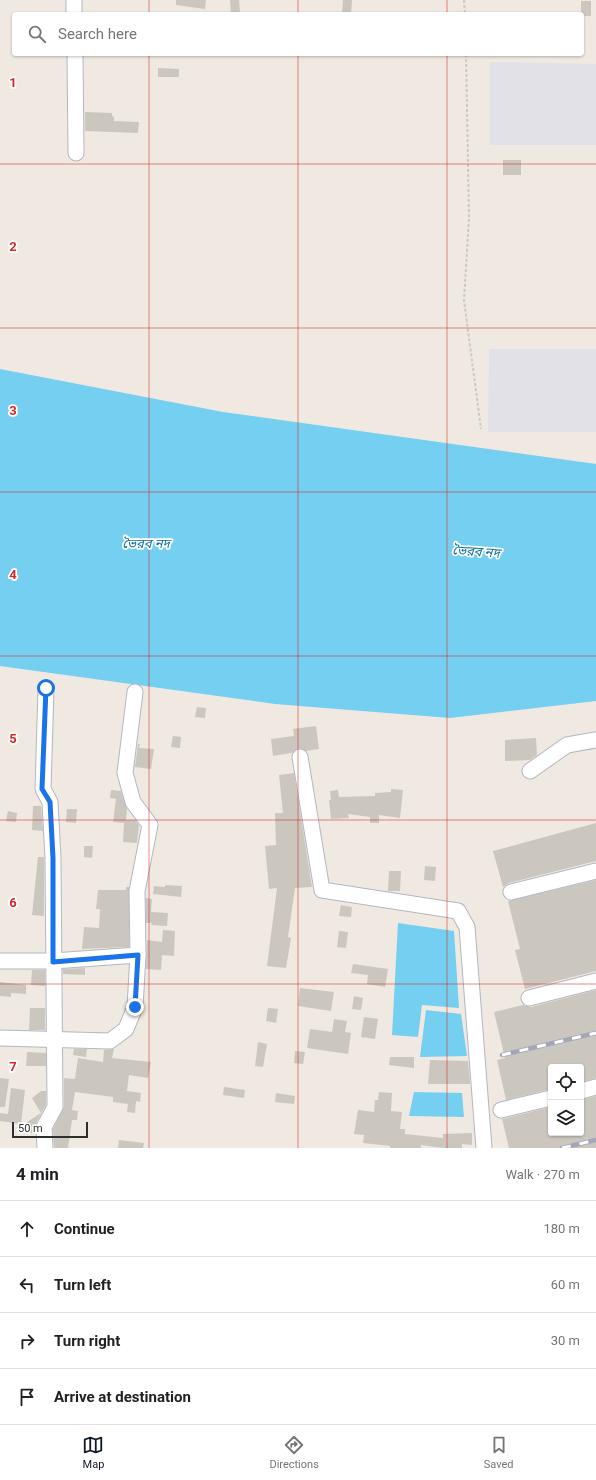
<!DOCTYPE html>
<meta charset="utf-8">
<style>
body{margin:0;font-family:Roboto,"Noto Sans Bengali",sans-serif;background:#f6f6f6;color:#202124}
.controls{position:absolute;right:12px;bottom:12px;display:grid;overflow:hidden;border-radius:4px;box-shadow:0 1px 3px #0004}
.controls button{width:36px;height:36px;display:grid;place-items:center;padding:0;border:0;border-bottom:1px solid #e0e0e0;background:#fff;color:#202124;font:20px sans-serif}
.scale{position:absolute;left:12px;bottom:10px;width:76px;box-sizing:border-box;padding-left:4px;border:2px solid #2e2e2e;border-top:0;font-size:11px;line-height:14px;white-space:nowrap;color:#2e2e2e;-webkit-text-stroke:3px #fff;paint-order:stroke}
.stop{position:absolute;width:12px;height:12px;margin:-9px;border:3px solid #1a73e8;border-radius:50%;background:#fff}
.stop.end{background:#1a73e8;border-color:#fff;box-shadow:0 1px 4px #0008}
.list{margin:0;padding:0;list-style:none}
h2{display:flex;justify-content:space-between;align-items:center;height:52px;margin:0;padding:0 16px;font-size:17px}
h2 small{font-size:13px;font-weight:400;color:#757577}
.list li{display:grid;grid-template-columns:26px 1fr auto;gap:12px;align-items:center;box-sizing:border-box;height:56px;padding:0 16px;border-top:1px solid #e0e0e0}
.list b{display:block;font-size:15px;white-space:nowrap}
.list em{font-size:13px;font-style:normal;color:#757577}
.icon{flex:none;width:22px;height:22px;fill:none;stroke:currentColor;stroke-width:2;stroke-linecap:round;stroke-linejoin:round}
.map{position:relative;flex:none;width:596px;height:1148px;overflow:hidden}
.search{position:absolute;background:#fff;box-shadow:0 1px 3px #0004;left:12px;right:12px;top:12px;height:44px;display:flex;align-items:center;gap:10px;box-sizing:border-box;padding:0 14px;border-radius:4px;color:#757577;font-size:15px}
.sheet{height:276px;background:#fff}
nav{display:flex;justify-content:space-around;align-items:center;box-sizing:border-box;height:56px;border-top:1px solid #e0e0e0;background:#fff;font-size:11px;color:#757577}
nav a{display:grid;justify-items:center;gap:2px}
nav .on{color:#111827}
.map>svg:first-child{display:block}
.industrial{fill:#e3e1e8}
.water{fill:#75cff0}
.building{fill:#cbc7bf}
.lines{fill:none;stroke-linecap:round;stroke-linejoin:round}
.minor-casing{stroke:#b4b7c1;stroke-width:17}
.path{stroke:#c9c9c9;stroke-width:2;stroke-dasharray:3 2;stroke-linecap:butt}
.minor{stroke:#fff;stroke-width:15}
.rail-casing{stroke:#a3a6b8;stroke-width:4.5}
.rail{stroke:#fff;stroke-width:3;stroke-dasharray:9;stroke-linecap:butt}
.route{stroke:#1a73e8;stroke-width:5}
.grid{fill:none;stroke:#d62828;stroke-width:1;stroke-opacity:0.55}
.labels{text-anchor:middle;stroke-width:3.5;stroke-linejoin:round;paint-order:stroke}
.water-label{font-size:13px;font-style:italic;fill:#0d6fa3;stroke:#fff}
.grid-label{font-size:13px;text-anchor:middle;font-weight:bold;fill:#d62828;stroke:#fff;stroke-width:3.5;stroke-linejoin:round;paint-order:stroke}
</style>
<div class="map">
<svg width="596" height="1148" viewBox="0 0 596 1148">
<rect width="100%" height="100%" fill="#efe9e1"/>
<g class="industrial">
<path d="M490,62L596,64V145H490Z"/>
<path d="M489,349H596V432H488Z"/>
</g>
<g class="water">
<path d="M0,369L223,412L596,464V701L450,718L275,704L0,666Z"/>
<path d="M398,923L454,931L459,1008L422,1005L418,1037L392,1035Z"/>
<path d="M426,1010L461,1014L467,1056L420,1057Z"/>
<path d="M414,1092L462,1093L464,1117L409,1116Z"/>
</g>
<g class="building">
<path d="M176,0H206L205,9L176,5Z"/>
<path d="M230,0H239L240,12L231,13Z"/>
<path d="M343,0H352L351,14L342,13Z"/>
<path d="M581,1H591V16H582L581,14Z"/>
<path d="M158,68L179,69V77H158Z"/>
<path d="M85,112L112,113V116L114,117V121L139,122L138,133L85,131Z"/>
<rect x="503" y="160" width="18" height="15"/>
<path d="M197,707L206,708L205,718L195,717Z"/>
<path d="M316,726L319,749L306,751L299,748L291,753L273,756L271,739L294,736L293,729Z"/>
<path d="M173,736L181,737L180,748L171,747Z"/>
<path d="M536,738L537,755L530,760L505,761V740Z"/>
<path d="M138,744H140L139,748L154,749L151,769L135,767Z"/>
<path d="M294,773L312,887L295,888L288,937L291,938L286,968L267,966L277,888L269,889L265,846L276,845L275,813H283L279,775Z"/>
<path d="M391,789L403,790L400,818L379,815V823H370V817L348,814L349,818L331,819L329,800H331L330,791L338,790L339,797L375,796V793L391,792Z"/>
<path d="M111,790L121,791L127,809L126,820H135L139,825L137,843L123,842L124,823L113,822L116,799L110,798Z"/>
<path d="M33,806H41L43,831L32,830Z"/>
<path d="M67,809H77L76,823L66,822Z"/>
<path d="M8,811L17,813L16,822L6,821Z"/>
<path d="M596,823V861L509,883L503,887L493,851Z"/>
<path d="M84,846H93L92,858L84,857Z"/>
<path d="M38,857H44V916L32,915Z"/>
<path d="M425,866L436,867L435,881L424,880Z"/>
<path d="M389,871H401L400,891H388Z"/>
<path d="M596,880V971L525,989L515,950L520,949L508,901Z"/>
<path d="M165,885L182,886L181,897L153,894L154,886L165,887Z"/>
<path d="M126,887H129V947L82,949L84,927L99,928L100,909H96L98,890H126Z"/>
<path d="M146,898L152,899L151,912L168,913L167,926L151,925L152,923H146Z"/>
<path d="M341,905L352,907L351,917L339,916Z"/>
<path d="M163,930L175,931L174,956L162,955L161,970L146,969L147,940L162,942Z"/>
<path d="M339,931L348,932L346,948L337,947Z"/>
<path d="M353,964L388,969L385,987L367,984L368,975L351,973Z"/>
<path d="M85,968V975L63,974V969Z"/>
<path d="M32,970H45V986L31,985Z"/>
<path d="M0,982L26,985V994L11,993V997L0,996Z"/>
<path d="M300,988L334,992L331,1011L298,1006Z"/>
<path d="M596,990V1078L581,1082V1067H551V1089L506,1100L497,1060L505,1058L494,1012L523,1005L531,1007Z"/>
<path d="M354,996L363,998L361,1010L352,1009Z"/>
<path d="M30,1008H45V1030H29Z"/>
<path d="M268,1008L278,1009L276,1023L266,1021Z"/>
<path d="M364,1017L378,1019L375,1039L361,1037Z"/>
<path d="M334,1019L347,1021L345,1032L351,1033L348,1054L307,1048L310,1029L332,1032Z"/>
<path d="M258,1042L267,1044L263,1067L255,1066Z"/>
<path d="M74,1049H87L86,1057L73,1055Z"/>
<path d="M114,1049L112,1058L151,1062L148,1078L129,1075L127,1091L141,1093L140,1102L136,1101L135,1113L127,1112L128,1104L113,1102V1097L75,1092L72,1110L78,1111L77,1120H72L68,1148H54L53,1129L64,1107V1078L75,1079L78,1058L103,1062L104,1050Z"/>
<path d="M295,1051L305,1052L303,1064L294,1063Z"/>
<path d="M27,1052L46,1053V1066H26Z"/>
<path d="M390,1057H414V1068L389,1065Z"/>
<path d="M430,1060L468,1061L470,1084H428Z"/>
<path d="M0,1078L9,1079L5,1107H0Z"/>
<path d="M224,1087L245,1090L244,1098L223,1095Z"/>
<path d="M11,1088L25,1090L21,1124L0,1121V1113L8,1114Z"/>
<path d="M41,1091H46V1105L36,1123L35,1134L23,1131L24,1124L41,1113L32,1098Z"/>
<path d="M379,1092L392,1093L391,1111L402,1112L400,1129H405V1134L443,1138V1134L472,1133V1145L462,1144V1148H443L421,1145V1148H390V1146L363,1143L364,1135L354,1134L358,1110L374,1112L375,1100H378Z"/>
<path d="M276,1093L295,1096L294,1104L275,1102Z"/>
<path d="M596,1096V1148H509L502,1119L551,1107V1133H581V1100Z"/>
<path d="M119,1140L144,1143L143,1148H118Z"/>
</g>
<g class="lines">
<g class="minor-casing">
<g id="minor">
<path d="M74,0V14"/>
<path d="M75,54L76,153"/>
<path d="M300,757L322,890L458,911L467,927L484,1148"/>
<path d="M530,771L567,745L596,740"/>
<path d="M511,892L596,871"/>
<path d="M0,961H53L138,955"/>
<path d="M529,998L596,981"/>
<path d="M0,1038L110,1041L126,1029L135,1007L138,955L137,891L150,825L133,802L125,773L135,692"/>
<path d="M581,1091L596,1087"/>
<path d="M501,1110L551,1098"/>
<path d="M45,1148L44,1127L55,1107L53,858L50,802L43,789L46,688"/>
</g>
</g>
<g class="path">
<path d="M464,0L465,14"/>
<path d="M466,54L469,218L464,300L481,429"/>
</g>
<use href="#minor" class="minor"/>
<g class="rail-casing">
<g id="rail">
<path d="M502,1055L596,1033"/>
<path d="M562,1148L596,1140"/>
</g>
</g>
<use href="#rail" class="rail"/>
</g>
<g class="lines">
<path class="route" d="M46,688L42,789L50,802L53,858V962L138,955L135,1007"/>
</g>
<path class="grid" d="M149,0V14M298,0V14M447,0V14M149,54V1148M298,54V1148M447,54V1148M0,164H596M0,328H596M0,492H596M0,656H596M0,820H596M0,984H596"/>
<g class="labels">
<g class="water-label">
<text x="146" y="548">ভৈরব নদ</text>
<text transform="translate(476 551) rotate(4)" y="5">ভৈরব নদ</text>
</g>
</g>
<g class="grid-label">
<text x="13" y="87">1</text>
<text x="13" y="251">2</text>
<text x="13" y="415">3</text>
<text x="13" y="579">4</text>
<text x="13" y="743">5</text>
<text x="13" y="907">6</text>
<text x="13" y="1071">7</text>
</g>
</svg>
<div class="controls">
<button><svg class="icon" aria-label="locate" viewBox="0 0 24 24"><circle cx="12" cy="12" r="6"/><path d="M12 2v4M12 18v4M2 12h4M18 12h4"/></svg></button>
<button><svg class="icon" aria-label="layers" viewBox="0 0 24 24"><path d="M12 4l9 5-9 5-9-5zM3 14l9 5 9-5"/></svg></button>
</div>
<div class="scale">50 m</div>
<div class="stop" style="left:46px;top:688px"></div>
<div class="stop end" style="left:135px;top:1007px"></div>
<div class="search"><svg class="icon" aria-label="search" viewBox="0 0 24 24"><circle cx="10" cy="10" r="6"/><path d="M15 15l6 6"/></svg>Search here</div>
</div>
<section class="sheet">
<h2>4 min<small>Walk · 270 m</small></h2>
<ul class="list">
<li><svg class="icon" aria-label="ahead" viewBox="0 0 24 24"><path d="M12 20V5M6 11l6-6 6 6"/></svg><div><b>Continue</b></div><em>180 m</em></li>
<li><svg class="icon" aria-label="left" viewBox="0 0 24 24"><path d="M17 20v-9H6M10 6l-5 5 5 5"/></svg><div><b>Turn left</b></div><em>60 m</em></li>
<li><svg class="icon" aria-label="right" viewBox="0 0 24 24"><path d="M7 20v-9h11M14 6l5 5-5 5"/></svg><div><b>Turn right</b></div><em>30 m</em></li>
<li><svg class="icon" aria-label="arrive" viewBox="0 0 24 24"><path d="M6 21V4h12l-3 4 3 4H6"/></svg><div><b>Arrive at destination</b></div></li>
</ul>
</section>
<nav>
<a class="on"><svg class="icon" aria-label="map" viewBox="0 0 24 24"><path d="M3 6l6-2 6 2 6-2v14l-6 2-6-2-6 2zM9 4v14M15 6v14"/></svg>Map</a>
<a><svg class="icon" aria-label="directions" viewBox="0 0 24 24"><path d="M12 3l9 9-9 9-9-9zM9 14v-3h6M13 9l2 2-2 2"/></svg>Directions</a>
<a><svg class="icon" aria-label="saved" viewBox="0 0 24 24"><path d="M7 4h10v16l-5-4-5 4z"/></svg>Saved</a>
</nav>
